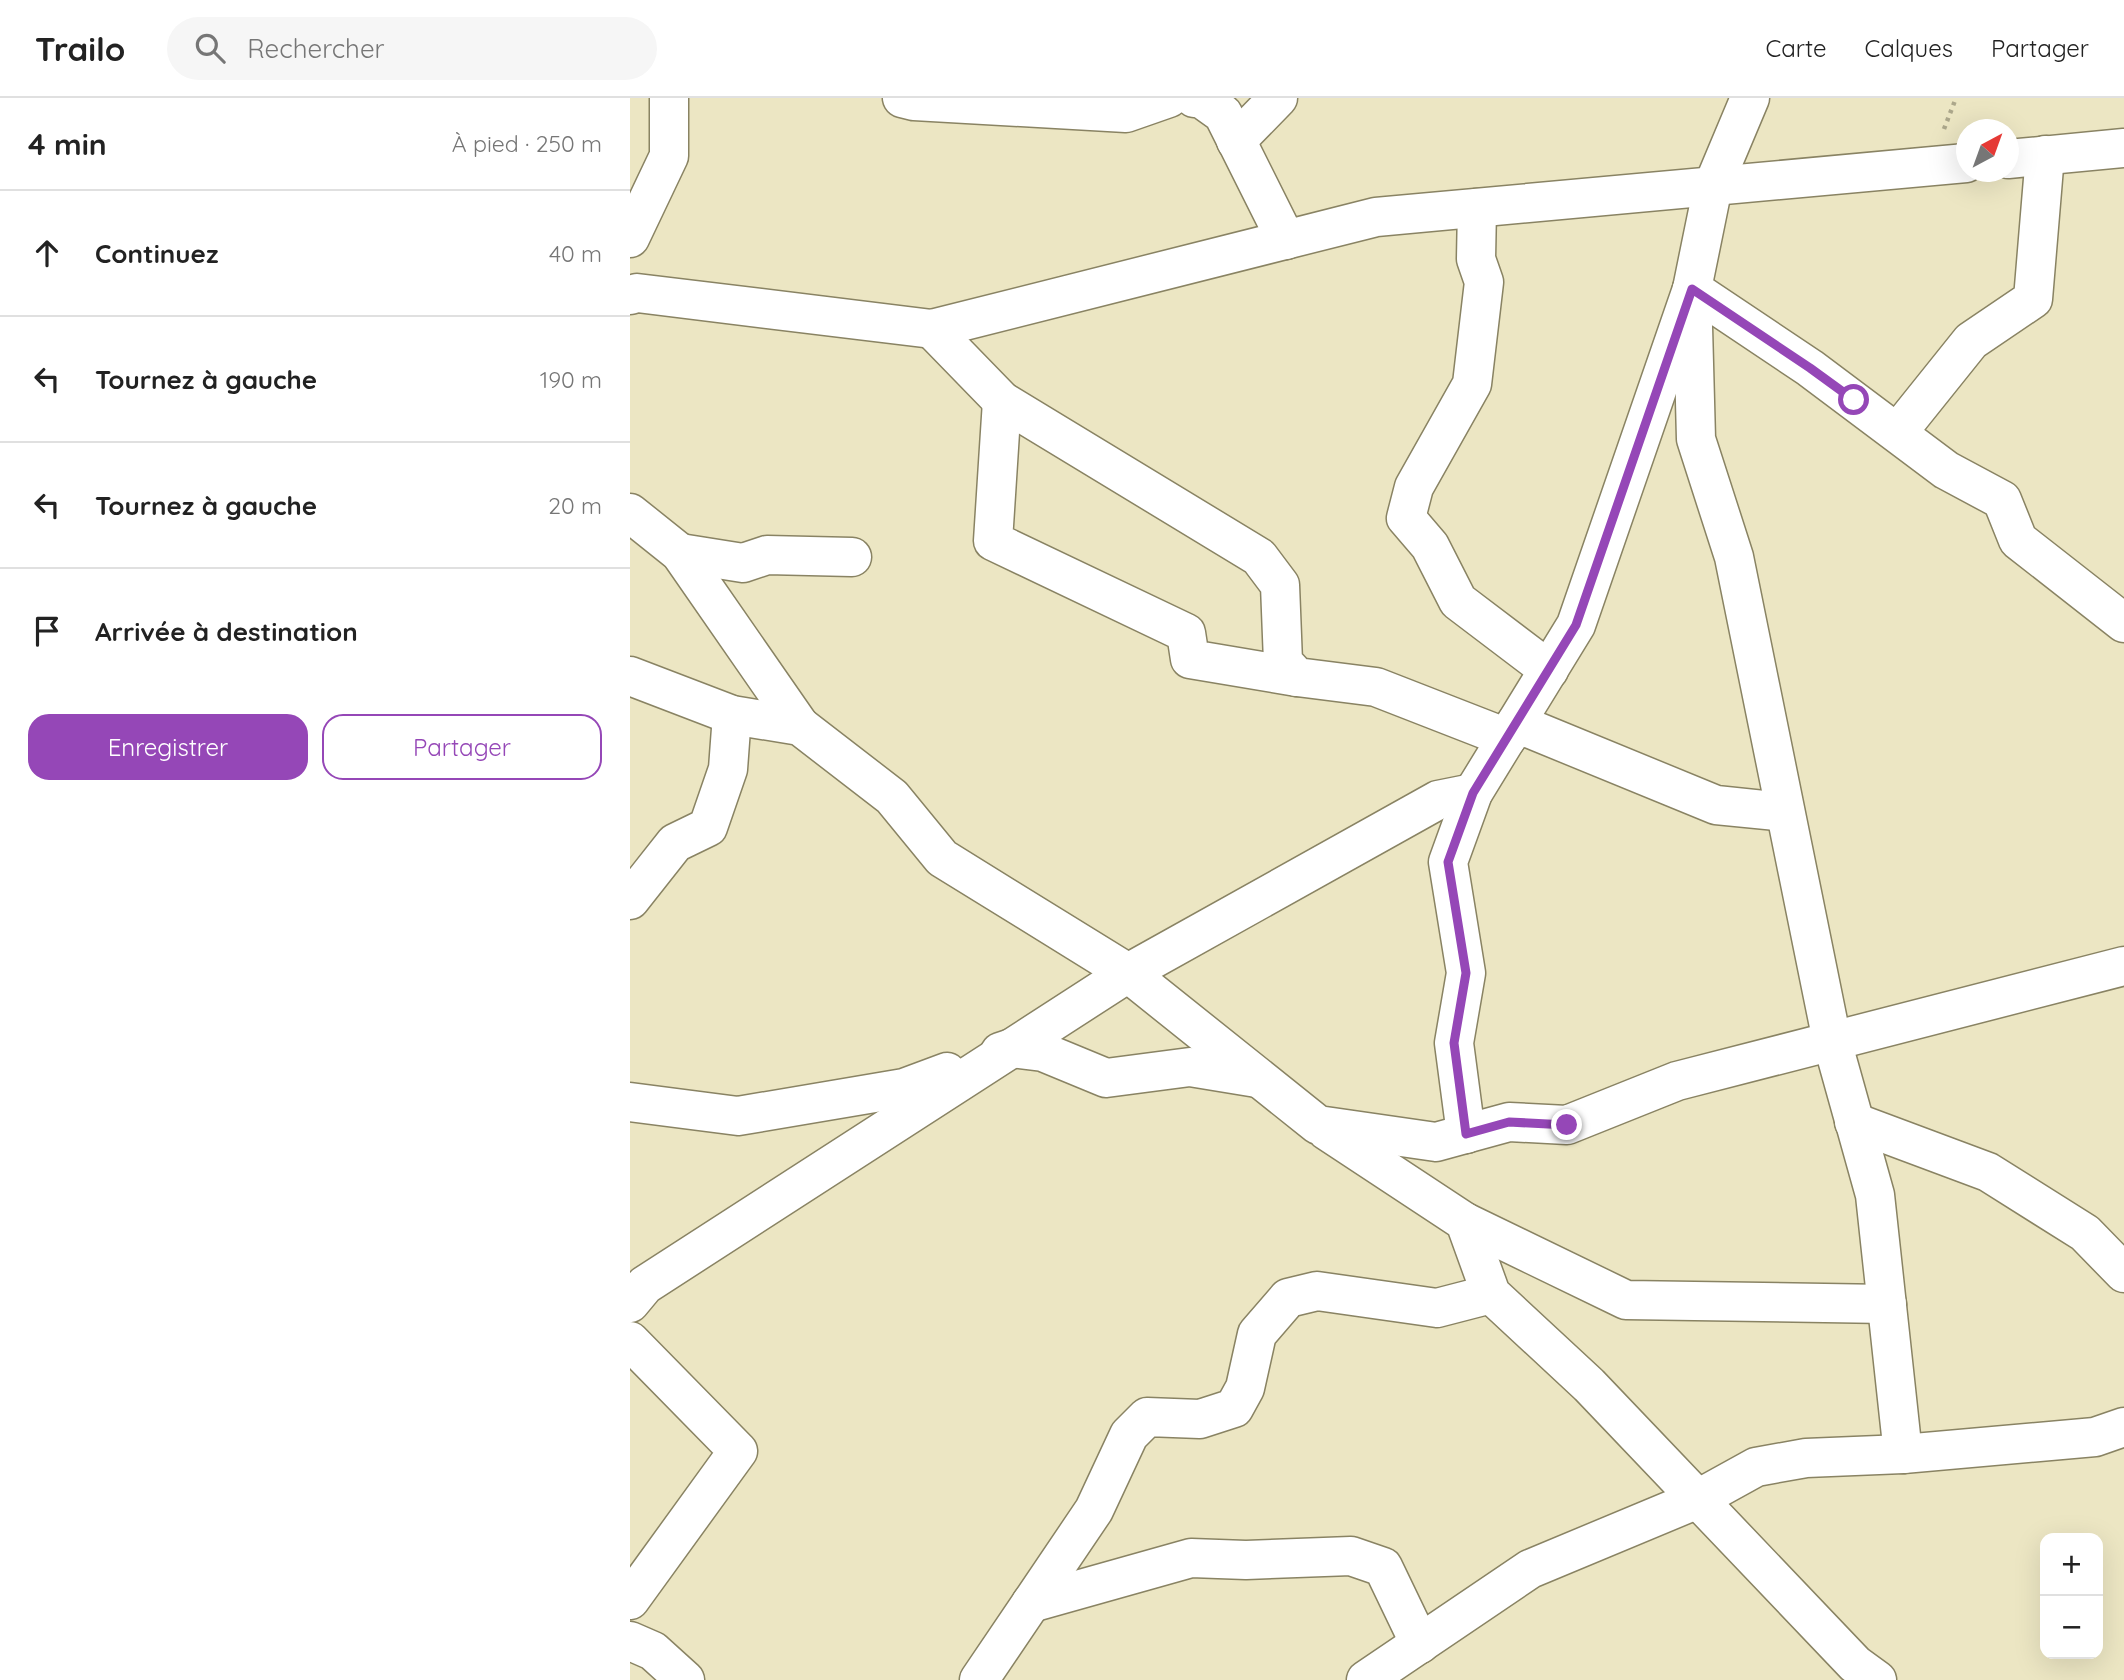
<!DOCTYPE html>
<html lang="fr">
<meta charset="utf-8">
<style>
body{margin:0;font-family:Quicksand,sans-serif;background:#f6f6f6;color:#222}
.controls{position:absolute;right:21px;bottom:21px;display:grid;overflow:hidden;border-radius:14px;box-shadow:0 7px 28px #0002}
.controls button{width:63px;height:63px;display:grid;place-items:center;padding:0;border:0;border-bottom:2px solid #e0e0e0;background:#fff;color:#222;font:35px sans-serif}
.compass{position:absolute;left:1326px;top:21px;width:63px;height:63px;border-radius:50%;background:#fff;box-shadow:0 7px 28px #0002;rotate:41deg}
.stop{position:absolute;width:21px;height:21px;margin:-16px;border:5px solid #9547b7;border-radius:50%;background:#fff}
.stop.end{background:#9547b7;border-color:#fff;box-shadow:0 2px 7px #0008}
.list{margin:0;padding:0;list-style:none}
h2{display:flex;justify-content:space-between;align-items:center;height:91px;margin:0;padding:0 28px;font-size:30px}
h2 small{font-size:23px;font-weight:400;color:#767676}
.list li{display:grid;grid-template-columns:46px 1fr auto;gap:21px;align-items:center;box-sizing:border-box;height:126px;padding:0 28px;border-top:2px solid #e0e0e0}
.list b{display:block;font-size:26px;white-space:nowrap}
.list em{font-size:23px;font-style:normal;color:#767676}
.actions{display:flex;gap:14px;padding:21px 28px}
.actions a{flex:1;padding:16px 0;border:2px solid #9547b7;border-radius:21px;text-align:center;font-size:24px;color:#9547b7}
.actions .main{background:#9547b7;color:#fff}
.icon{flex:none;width:38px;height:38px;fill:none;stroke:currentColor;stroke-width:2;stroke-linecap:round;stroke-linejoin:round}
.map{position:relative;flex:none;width:1494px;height:1582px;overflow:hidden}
header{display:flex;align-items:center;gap:42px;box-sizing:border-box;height:98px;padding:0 35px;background:#fff;border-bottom:2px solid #e0e0e0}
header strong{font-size:33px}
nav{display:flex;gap:38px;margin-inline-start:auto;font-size:24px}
.search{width:490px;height:63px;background:#f6f6f6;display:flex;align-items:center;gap:18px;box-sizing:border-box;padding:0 24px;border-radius:38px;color:#767676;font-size:26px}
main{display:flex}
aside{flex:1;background:#fff}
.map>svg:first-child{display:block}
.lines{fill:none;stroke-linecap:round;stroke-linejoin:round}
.minor-casing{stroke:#898363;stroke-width:41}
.path{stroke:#aca78b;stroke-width:4.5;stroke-dasharray:3.5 5;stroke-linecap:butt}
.minor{stroke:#fff;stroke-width:38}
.route{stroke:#9547b7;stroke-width:9}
</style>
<header>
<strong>Trailo</strong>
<div class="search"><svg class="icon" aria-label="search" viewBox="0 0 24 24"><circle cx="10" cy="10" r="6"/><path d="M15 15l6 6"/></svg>Rechercher</div>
<nav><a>Carte</a><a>Calques</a><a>Partager</a></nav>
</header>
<main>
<aside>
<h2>4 min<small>À pied · 250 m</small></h2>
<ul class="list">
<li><svg class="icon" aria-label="ahead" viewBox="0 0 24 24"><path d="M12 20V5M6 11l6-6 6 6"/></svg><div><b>Continuez</b></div><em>40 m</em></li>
<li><svg class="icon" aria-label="left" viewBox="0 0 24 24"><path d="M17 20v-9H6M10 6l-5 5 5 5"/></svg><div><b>Tournez à gauche</b></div><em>190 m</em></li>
<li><svg class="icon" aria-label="left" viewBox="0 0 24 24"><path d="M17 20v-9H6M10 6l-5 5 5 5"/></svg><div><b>Tournez à gauche</b></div><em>20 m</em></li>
<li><svg class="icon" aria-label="arrive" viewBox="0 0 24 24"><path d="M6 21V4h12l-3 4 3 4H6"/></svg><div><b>Arrivée à destination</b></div></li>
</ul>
<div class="actions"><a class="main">Enregistrer</a><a>Partager</a></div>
</aside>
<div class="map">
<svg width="1494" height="1582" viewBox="0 0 1494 1582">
<rect width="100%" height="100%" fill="#ece6c3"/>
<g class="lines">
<g class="minor-casing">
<g id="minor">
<path d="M272,0L284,3L496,15L539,0"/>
<path d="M564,0L572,1L593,16L656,142"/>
<path d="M606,43L648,0"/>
<path d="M1378,61L1494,50"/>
<path d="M847,110L846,161L854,184L842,286L784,389L776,420L800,448L828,503L919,572"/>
<path d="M0,140L39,58V0"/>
<path d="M1062,191L1066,341L1104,459L1202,943L1245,1097L1273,1356"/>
<path d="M1062,191L1180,270L1316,372L1372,402L1388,442L1494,525"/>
<path d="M0,197L7,195L302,231L746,119L1336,65"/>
<path d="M302,231L372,303L629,459L650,487L653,564L667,579L746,589L877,640"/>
<path d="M372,303L363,443L556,535L560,561L667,579"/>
<path d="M1268,334L1341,243L1403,201L1415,57"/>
<path d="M0,415L50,455L170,628"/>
<path d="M50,455L113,465L137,457L222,459"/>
<path d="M0,578L102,617L170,628L262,699L312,760L498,875L688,1027L806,1044L879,1024L937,1027L1047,983L1494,868"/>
<path d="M886,625L1086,707L1155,714"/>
<path d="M0,802L45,745L78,729L98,671L102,617"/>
<path d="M370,954L382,950L413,954L476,980L560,969L627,980"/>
<path d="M0,1004L108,1018L274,990L317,974"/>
<path d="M1224,1024L1358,1074L1455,1135L1494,1175"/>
<path d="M697,1033L835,1124L861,1196L959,1287L1225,1566L1247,1582"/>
<path d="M836,1036L824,945L836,875L818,764L843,695L946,527L1062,191L1083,88L1120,0"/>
<path d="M835,1124L996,1202L1257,1206"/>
<path d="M0,1205L15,1187L498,875L808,702L843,695"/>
<path d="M0,1243L108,1353L0,1502"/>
<path d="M401,1505L561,1460L616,1462L721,1458L753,1469L790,1546"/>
<path d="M0,1543L23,1553L55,1582"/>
<path d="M349,1582L464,1412L499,1337L517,1319L570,1321L604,1310L615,1290L627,1236L658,1200L687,1193L807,1210L861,1196"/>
<path d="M736,1582L900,1471L1068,1401L1126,1369L1176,1360L1273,1356L1465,1339L1494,1329"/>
</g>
</g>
<path class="path" d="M1314,31L1326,0"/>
<use href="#minor" class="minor"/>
</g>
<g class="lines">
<path class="route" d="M937,1027L879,1024L836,1036L824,945L836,875L818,764L843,695L946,527L1062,191L1180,270L1224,302"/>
</g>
</svg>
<div class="controls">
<button>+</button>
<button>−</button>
</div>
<svg class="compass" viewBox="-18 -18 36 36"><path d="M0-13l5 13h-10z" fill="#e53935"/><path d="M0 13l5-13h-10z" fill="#767676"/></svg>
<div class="stop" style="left:1224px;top:302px"></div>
<div class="stop end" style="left:937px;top:1027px"></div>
</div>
</main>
